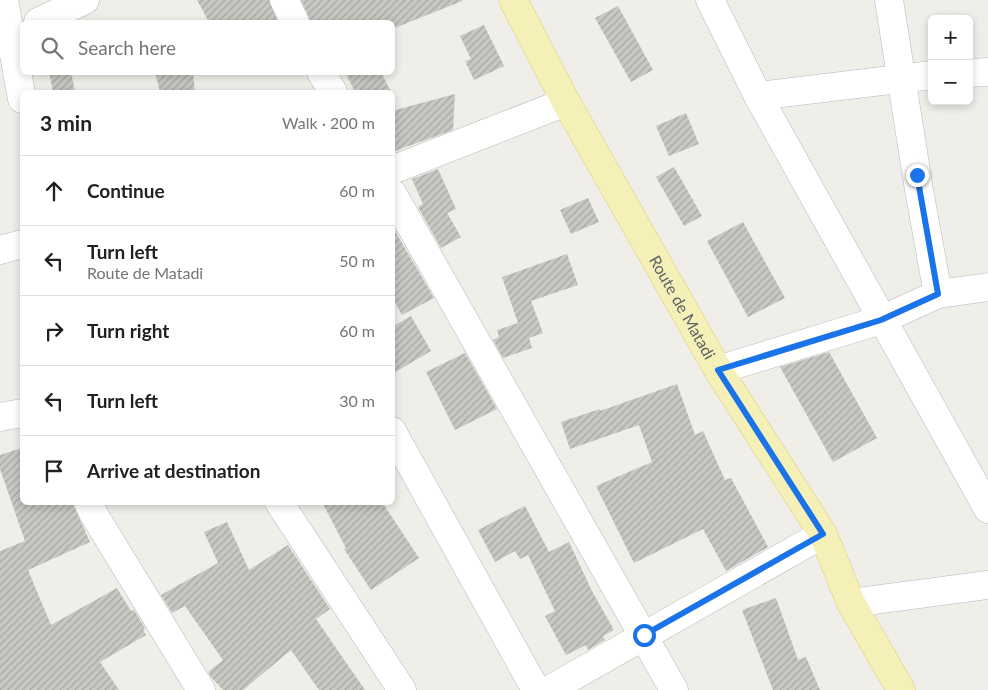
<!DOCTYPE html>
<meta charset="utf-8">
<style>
body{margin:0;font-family:Lato,sans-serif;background:#f2f2f2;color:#202124}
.controls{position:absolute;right:15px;top:15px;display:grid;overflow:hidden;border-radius:8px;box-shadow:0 2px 8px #0003}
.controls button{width:45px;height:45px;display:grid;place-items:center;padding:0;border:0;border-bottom:1px solid #e0e0e0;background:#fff;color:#202124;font:25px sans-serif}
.stop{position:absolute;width:15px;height:15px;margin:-11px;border:4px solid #1a73e8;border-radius:50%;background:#fff}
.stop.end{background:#1a73e8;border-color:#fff;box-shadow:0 1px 5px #0008}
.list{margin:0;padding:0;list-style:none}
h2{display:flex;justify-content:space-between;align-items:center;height:65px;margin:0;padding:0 20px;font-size:21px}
h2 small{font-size:16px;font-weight:400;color:#757577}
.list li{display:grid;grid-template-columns:32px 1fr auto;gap:15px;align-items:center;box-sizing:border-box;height:70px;padding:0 20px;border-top:1px solid #e0e0e0}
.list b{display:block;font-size:19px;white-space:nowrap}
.list p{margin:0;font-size:16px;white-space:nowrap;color:#757577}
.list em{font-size:16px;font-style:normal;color:#757577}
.icon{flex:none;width:28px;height:28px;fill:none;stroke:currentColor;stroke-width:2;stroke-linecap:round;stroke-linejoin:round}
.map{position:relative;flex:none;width:988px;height:690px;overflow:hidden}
.search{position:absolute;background:#fff;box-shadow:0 2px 8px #0003;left:20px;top:20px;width:375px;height:55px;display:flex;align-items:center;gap:12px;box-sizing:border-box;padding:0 18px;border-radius:8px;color:#757577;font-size:19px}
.panel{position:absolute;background:#fff;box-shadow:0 2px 8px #0003;left:20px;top:90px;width:375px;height:415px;border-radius:8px}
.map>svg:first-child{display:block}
.building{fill:url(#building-hatch)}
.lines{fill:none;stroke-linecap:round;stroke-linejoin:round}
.minor-casing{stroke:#b5b7bb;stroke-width:29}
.major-casing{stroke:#e0ca71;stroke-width:29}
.minor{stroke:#fff;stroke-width:28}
.major{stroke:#f5f0b8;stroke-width:28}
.route{stroke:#1a73e8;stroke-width:6}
.labels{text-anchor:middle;stroke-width:4.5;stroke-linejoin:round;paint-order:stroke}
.street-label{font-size:16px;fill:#5f6266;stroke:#fff}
</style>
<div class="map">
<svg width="988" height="690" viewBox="0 0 988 690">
<defs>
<pattern id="building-hatch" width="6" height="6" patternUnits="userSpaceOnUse" patternTransform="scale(1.25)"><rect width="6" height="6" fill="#c8c8c3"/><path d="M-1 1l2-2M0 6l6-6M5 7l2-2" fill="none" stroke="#a6a6a2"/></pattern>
</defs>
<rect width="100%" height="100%" fill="#efeee8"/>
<g class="building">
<path d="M197,0H269L278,22H209Z"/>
<path d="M301,0H462V1L392,29V22H311Z"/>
<path d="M618,6L653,70L631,82L595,18Z"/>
<path d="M484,25L504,66L474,80L465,61L471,59L460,36Z"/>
<path d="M49,72H71L75,92H53Z"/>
<path d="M155,72H193L195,92H160Z"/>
<path d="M345,72H381L391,92H355Z"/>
<path d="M455,94L453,130L392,152V111Z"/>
<path d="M686,113L699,144L669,156L656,126Z"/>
<path d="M674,167L702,216L684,226L656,177Z"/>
<path d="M438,169L456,209L447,213L461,237L441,248L418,207L423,204L412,179Z"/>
<path d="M588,198L599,222L571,234L560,210Z"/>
<path d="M743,222L785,298L748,317L707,241Z"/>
<path d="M392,226L434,298L402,315L392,297Z"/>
<path d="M567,254L578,285L531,301L543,333L529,338L532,348L503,358L493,340L499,337L497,330L518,323L502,277Z"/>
<path d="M411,316L431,351L392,374V327Z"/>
<path d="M829,352L877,438L833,462L780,367Z"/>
<path d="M465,353L497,409L455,430L426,372Z"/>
<path d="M677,384L695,435L703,431L725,480L731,478L768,547L726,571L703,529L634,563L596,486L652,462L639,425L570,449L561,422L600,409V411Z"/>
<path d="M22,448V502H72L90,542L28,570L51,625L117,588L131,611L134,610L145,628L143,629L146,635L100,662L119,690H0V551L25,541L0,469V455Z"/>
<path d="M322,502H382L419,558L371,590L344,549L346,548Z"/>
<path d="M525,506L549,552L569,542L592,591L614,630L603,636L605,640L588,650L586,645L566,655L545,616L555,611L528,555L520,559L515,551L495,562L478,530Z"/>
<path d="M227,522L249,570L288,545L330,609L316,619L365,690H319L291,650L243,690H223L211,677L208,672L223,660L185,606L172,613L161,595L218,563L204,532Z"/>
<path d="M776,598L798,660L806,657L820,690H773L742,610Z"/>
</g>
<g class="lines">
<g class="minor-casing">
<g id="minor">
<path d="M4,0L22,99"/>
<path d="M284,0L295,22"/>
<path d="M710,0L758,96L988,509"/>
<path d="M889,0L919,190L938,294"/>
<path d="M38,22L85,0"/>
<path d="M321,72L333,92"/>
<path d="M969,73L988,72"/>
<path d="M758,96L932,75"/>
<path d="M392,170L566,102"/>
<path d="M392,193L674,690"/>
<path d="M0,250L22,244"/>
<path d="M718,370L881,320L938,294L988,287"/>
<path d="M0,417L22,413"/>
<path d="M392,431L536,690"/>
<path d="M88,502L93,513L201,690"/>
<path d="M279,502L402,690"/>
<path d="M851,603L988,585"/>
<path d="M549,690L823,534"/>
</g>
</g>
<g class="major-casing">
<g id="major">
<path id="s1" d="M513,0L566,102L718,370L823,534L851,603L901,690"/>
</g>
</g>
<use href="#minor" class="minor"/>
<use href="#major" class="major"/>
</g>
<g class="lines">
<path class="route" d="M644,635L823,534L718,370L881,320L938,294L917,175"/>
</g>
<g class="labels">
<g class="street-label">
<text dy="6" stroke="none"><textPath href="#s1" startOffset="351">Route de Matadi</textPath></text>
</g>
</g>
</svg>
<div class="controls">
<button>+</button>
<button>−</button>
</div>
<div class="stop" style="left:644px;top:635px"></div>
<div class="stop end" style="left:917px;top:175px"></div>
<div class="search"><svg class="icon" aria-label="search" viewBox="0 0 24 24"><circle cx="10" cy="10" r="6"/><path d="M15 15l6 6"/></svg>Search here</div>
<section class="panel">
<h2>3 min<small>Walk · 200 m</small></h2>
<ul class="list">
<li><svg class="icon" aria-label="ahead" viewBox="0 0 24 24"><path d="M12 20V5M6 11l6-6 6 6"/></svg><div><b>Continue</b></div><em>60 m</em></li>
<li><svg class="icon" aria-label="left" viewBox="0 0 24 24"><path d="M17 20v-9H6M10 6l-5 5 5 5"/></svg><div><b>Turn left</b><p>Route de Matadi</p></div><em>50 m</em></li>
<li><svg class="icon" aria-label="right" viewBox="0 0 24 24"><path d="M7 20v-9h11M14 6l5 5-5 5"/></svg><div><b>Turn right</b></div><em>60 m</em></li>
<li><svg class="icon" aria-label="left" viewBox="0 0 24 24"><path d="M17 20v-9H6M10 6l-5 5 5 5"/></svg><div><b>Turn left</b></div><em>30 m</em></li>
<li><svg class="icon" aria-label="arrive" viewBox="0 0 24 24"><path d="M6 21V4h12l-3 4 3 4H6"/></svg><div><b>Arrive at destination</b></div></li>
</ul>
</section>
</div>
